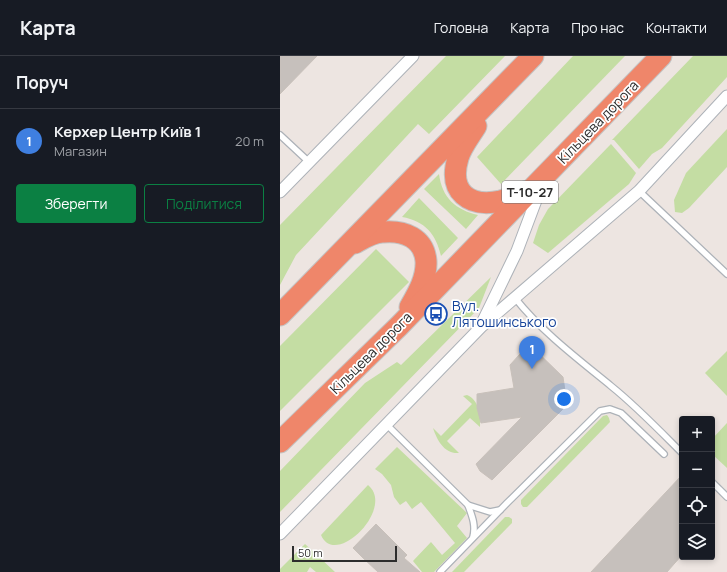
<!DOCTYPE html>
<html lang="uk">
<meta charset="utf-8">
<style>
body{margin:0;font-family:Manrope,sans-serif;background:#20242c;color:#f1f3f6}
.controls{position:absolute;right:12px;bottom:12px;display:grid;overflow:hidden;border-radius:4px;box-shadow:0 2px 6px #0003}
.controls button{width:36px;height:36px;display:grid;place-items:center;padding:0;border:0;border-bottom:1px solid #363941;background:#171b24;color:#f1f3f6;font:20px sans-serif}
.scale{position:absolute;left:12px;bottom:10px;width:105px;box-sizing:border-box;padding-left:4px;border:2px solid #2d2d2d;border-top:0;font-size:11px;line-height:14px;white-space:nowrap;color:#2d2d2d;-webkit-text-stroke:3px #fff;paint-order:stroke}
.you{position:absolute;left:284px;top:343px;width:14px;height:14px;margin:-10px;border:3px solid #fff;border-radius:50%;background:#1a73e8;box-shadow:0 0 0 6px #1a73e833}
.badge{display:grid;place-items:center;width:26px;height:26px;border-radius:50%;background:#0b8043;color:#fff;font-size:13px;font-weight:700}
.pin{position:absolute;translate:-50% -33px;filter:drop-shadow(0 1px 2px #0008)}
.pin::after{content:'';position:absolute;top:21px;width:14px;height:12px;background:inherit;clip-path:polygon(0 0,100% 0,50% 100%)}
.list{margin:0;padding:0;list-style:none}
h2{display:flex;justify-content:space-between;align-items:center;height:52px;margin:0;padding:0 16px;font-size:17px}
h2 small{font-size:13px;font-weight:400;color:#9ea1a6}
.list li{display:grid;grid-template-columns:26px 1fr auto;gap:12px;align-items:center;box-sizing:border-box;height:64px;padding:0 16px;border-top:1px solid #363941}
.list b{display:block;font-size:15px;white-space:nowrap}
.list p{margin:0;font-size:13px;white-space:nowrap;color:#9ea1a6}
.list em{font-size:13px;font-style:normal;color:#9ea1a6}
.actions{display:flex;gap:8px;padding:12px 16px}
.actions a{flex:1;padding:9px 0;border:1px solid #0b8043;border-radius:4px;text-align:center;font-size:14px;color:#0b8043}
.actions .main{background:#0b8043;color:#fff}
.icon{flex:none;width:22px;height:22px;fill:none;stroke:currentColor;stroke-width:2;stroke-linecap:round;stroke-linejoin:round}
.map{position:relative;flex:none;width:447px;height:516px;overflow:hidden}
header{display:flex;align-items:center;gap:24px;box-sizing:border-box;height:56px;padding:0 20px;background:#171b24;border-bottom:1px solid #363941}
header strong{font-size:19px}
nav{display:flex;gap:22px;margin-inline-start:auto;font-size:14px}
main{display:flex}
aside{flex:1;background:#171b24}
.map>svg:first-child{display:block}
.green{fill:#c4dda3}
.building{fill:#c6c0bc;stroke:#c8c0ba}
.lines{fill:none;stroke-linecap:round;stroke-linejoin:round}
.lane-casing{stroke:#adb2b8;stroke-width:8}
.street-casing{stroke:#adb2b8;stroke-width:13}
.highway-casing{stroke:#c4c4c4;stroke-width:23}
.lane{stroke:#fff;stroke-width:5.5}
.street{stroke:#fff;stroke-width:11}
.highway{stroke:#ef866a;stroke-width:21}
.labels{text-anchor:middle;stroke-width:3.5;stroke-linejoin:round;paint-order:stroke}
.shield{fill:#fff;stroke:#6c6c6c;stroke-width:1}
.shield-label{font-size:13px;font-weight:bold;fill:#2d2d2d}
.street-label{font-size:14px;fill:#2d2d2d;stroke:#fff}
.transit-label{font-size:14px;fill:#164399;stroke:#fff;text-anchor:start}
</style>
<header>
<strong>Карта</strong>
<nav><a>Головна</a><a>Карта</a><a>Про нас</a><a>Контакти</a></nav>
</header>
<main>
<aside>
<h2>Поруч<small></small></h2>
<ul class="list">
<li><span class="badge" style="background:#3f7fe0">1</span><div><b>Керхер Центр Київ 1</b><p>Магазин</p></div><em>20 m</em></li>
</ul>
<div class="actions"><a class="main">Зберегти</a><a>Поділитися</a></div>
</aside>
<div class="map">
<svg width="447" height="516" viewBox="0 0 447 516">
<rect width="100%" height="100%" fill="#ede5e1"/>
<g class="green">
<path d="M166,0H225L149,78L138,68L16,199L0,229V169Z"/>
<path d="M293,0H345L221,128L197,101Z"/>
<path d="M413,0H447V21L382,92L372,98L359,113L334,84H332Z"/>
<path d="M447,73V111L409,152L402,157L395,156L394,144L406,117Z"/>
<path d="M331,88L356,117L349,128L268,197L253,187L259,169L268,153Z"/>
<path d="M159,118C162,142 176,154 198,159L186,173L144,133Z"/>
<path d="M139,142L178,182L161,200C156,178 145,165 122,161Z"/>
<path d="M96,193L129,226L0,355V290Z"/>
<path d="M211,221L199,252L0,456V415L85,327L117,306L121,309Z"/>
<path d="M447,295V340L425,317Z"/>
<path d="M187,339C199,344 201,359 200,371L190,362L167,385L179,397C164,398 157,384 153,372L161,380L192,348L183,340Z"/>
<path d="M327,359L329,362L330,366L247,451H243L241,448V444L323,360Z"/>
<path d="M447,367V412L432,398V383Z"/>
<path d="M117,391L187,457L177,470L187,482L154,516H142L133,505L151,486L162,499L175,487L141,446L132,453L126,445L120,449L114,441L111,429L102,418L95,413Z"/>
<path d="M88,429C116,452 55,513 41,479Z"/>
<path d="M225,461H229L232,463V467L184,516H172Z"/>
<path d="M25,488L55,516H36L30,511L27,516H0V513Z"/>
</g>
<g class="building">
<path d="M0,0H37L0,38Z"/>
<path d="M249,288L283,321L287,349L212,424L200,415L196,408L242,361L201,367L197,352V338L234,332L230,309Z"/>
<path d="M402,419V499L387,516H311Z"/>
<path d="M96,468L127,499L124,502L140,516H98L83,502L73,492Z"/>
</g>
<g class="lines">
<g class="lane-casing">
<g id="lane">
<path d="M0,79L29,106"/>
<path d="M359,135L447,218"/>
<path d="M235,242C262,276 298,303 331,330C356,350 379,374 402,397"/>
<path d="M106,368L188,449L210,456L220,454"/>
<path d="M432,426L447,441"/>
<path d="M188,449C192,460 196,469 193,481"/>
<path d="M160,516L227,447L320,355L330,353L341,357L384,398"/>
</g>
</g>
<g class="street-casing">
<g id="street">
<path d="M0,136L133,0"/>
<path d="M203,265L237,195L261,131"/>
<path d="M0,478L202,270L359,135L447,40"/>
</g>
</g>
<g class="highway-casing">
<g id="highway">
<path d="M196,70C190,80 181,91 178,102C168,136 189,152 221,145C230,142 239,138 248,135"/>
<path d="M75,187C84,182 93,176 103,176C124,174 144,182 146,205C147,222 138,237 130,251"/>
<path d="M0,259L253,0"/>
<path d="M0,386L119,270L381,0"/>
</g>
</g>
<use href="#lane" class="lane"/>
<use href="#street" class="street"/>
<use href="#highway" class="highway"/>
</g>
<defs>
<g id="bus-ring" transform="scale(1.15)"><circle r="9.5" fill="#fff" stroke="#1a4fb4" stroke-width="1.5"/><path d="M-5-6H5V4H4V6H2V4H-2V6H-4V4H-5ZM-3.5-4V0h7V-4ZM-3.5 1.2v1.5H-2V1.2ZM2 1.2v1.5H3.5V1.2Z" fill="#1a4fb4"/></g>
</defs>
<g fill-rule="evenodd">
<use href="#bus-ring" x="156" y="258"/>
</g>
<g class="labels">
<rect class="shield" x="222" y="125" width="56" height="22" rx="3"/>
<g class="shield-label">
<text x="250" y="141">Т-10-27</text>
</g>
<g class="street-label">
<text transform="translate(318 66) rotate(-46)" y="5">Кільцева дорога</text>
<text transform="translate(91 297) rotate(-45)" y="5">Кільцева дорога</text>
</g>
<g class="transit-label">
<text x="172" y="255">Вул.<tspan x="172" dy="16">Лятошинського</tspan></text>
</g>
</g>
</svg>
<div class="controls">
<button>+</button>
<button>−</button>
<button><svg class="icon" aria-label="locate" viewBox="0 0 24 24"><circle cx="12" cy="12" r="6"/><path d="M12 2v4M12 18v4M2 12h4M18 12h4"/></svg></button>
<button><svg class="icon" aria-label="layers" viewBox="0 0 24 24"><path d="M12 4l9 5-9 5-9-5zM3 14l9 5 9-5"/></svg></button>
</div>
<div class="scale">50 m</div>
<div class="you"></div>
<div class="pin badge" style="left:252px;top:313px;background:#3f7fe0">1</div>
</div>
</main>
